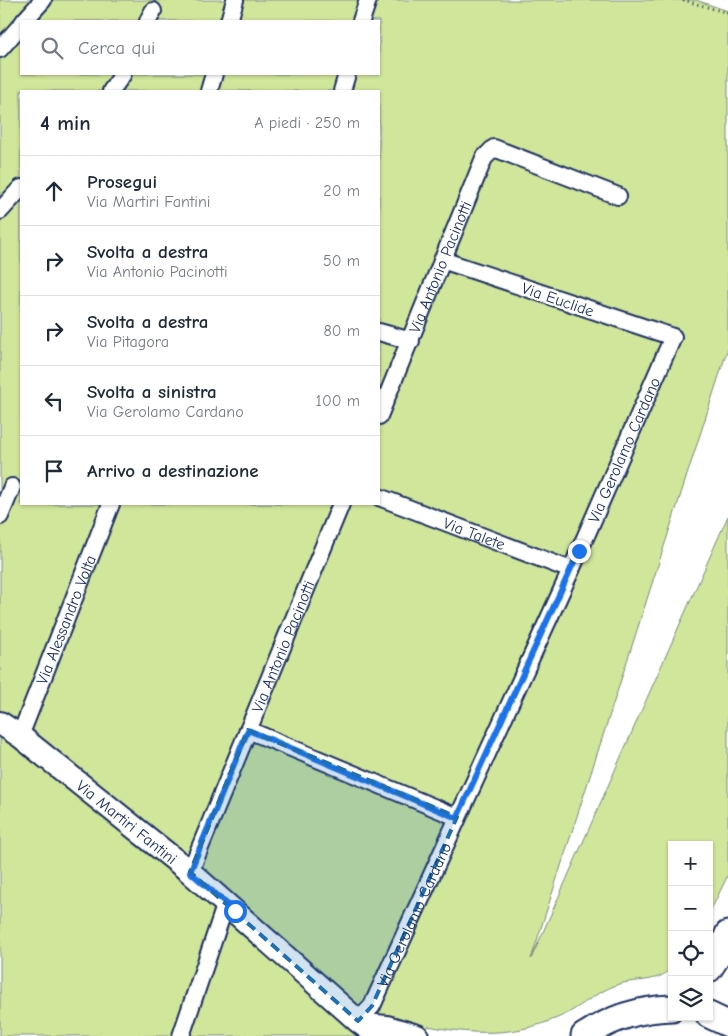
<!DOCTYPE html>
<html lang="it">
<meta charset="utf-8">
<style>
body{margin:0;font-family:"Comic Neue",sans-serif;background:#f6f6f7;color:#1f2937}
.controls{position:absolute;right:15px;bottom:15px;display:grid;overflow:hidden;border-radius:0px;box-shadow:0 1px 4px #0004}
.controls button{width:45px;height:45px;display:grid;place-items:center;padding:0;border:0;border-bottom:1px solid #e0e1e3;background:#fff;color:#1f2937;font:25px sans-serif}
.stop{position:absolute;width:15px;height:15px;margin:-11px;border:4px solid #1a73e8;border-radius:50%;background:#fff}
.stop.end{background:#1a73e8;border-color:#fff;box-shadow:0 1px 5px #0008}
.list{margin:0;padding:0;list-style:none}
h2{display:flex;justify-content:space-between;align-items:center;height:65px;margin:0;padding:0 20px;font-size:21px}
h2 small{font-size:16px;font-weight:400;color:#747a83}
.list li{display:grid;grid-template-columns:32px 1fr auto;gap:15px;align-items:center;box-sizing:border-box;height:70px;padding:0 20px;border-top:1px solid #e0e1e3}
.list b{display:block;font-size:19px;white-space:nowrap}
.list p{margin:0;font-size:16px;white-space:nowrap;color:#747a83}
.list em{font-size:16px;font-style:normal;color:#747a83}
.icon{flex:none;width:28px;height:28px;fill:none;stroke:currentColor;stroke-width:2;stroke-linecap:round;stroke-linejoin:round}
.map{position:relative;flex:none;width:728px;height:1036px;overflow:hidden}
.search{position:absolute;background:#fff;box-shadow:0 1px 4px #0004;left:20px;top:20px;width:360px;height:55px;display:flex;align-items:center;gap:12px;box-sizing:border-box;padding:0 18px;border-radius:0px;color:#747a83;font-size:19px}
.panel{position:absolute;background:#fff;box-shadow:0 1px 4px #0004;left:20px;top:90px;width:360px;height:415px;border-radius:0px}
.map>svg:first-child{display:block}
.green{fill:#d0e69b;stroke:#768a7c;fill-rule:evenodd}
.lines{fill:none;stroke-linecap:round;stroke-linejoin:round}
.street-casing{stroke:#1b2f5e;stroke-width:20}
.secondary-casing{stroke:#1b2f5e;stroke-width:26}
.primary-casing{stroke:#1b2f5e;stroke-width:29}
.path{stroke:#1b2f5e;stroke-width:3;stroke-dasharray:1 4;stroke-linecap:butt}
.street{stroke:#fff;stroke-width:16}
.secondary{stroke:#fff;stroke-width:22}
.primary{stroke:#fff;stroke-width:25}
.route{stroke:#1a73e8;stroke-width:6}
.marked{fill:#1f6fb2;fill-opacity:0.2;stroke:#1f6fb2;stroke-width:4;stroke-dasharray:10 6;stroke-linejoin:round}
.labels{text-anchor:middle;stroke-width:4.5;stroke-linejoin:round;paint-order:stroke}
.street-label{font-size:16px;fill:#1b2f5e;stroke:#fff}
</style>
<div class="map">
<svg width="728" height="1036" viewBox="0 0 728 1036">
<rect width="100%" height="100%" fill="#fff"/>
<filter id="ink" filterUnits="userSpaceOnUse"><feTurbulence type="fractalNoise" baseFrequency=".02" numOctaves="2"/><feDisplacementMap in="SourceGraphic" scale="10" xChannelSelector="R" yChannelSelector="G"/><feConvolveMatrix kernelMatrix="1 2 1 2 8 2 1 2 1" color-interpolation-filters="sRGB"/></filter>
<g filter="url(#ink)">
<path class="green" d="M0,0H696L728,11V348L531,959L728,516V875L709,914V845H672V969C667,972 661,977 655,978C642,982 627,980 614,986C596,993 584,1004 568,1013C522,1036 479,1036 428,1026L425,1036H0ZM21,21H379V74H21ZM21,91H379V504H21Z"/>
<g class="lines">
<g class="street-casing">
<g id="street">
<path d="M24,21L43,0"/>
<path d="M148,21L153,11"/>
<path d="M229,21L235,0"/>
<path d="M361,21L368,0"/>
<path d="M0,49L21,25"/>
<path d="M111,91L123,74"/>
<path d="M209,91L214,74"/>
<path d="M342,91L347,74"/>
<path d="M0,211L21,188"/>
<path d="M379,332L411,341"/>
<path id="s1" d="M379,416L484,158L494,148L618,196"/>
<path id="s2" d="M379,497L571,570"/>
<path d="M0,516L12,487"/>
<path d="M248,730L457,817"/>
<path id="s3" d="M20,736L111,504"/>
<path id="s4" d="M190,872L341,504"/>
<path id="s5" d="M358,1021L372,1006L571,570L673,337L442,260"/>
<path d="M181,1036L226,903"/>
</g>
</g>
<g class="secondary-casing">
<g id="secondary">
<path id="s6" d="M0,723L20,736L190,872L358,1021L378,1036"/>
<path d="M364,1025L387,1027L417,1036"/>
</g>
</g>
<g class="primary-casing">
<g id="primary">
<path d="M709,969L721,951L728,934"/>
<path d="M709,1015L728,1024"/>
<path d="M584,1036C612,1018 638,1009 672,1008"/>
</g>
</g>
<path class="path" d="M683,0L728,13"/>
<use href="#street" class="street"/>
<use href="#secondary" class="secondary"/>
<use href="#primary" class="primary"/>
</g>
</g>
<g class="lines" filter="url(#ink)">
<path class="route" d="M235,911L190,872L248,730L457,818L579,551"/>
</g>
<path class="marked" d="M248,730L457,817L372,1006L358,1021L190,872Z"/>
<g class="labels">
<g class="street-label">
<text dy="6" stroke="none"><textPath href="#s1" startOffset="161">Via Antonio Pacinotti</textPath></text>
<text transform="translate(558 299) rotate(19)" y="6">Via Euclide</text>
<text dy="6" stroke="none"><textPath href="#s5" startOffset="631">Via Gerolamo Cardano</textPath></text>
<text dy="6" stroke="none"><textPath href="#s2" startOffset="102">Via Talete</textPath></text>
<text dy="6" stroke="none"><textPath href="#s3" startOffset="125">Via Alessandro Volta</textPath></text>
<text dy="6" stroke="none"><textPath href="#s4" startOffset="244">Via Antonio Pacinotti</textPath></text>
<text dy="6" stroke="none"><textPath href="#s6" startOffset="161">Via Martiri Fantini</textPath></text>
<text dy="6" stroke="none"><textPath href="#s5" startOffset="121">Via Gerolamo Cardano</textPath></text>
</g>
</g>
</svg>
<div class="controls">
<button>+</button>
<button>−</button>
<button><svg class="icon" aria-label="locate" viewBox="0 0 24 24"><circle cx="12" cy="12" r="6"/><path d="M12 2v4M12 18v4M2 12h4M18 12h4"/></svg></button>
<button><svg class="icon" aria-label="layers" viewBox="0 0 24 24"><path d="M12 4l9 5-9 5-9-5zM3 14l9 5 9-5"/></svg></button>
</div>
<div class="stop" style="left:235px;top:911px"></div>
<div class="stop end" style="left:579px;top:551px"></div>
<div class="search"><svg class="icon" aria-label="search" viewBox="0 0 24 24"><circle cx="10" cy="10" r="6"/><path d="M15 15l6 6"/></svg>Cerca qui</div>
<section class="panel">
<h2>4 min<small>A piedi · 250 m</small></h2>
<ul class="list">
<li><svg class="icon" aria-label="ahead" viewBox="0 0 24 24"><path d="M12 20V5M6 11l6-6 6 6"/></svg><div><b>Prosegui</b><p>Via Martiri Fantini</p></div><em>20 m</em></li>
<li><svg class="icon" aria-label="right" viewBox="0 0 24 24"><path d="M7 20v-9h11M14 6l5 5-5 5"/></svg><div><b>Svolta a destra</b><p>Via Antonio Pacinotti</p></div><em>50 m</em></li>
<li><svg class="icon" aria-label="right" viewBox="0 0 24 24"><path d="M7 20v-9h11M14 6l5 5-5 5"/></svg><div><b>Svolta a destra</b><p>Via Pitagora</p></div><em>80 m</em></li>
<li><svg class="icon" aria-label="left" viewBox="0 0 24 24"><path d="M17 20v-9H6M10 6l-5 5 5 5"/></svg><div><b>Svolta a sinistra</b><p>Via Gerolamo Cardano</p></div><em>100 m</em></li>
<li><svg class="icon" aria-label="arrive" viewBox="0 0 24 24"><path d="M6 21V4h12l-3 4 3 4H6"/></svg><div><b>Arrivo a destinazione</b></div></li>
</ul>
</section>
</div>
